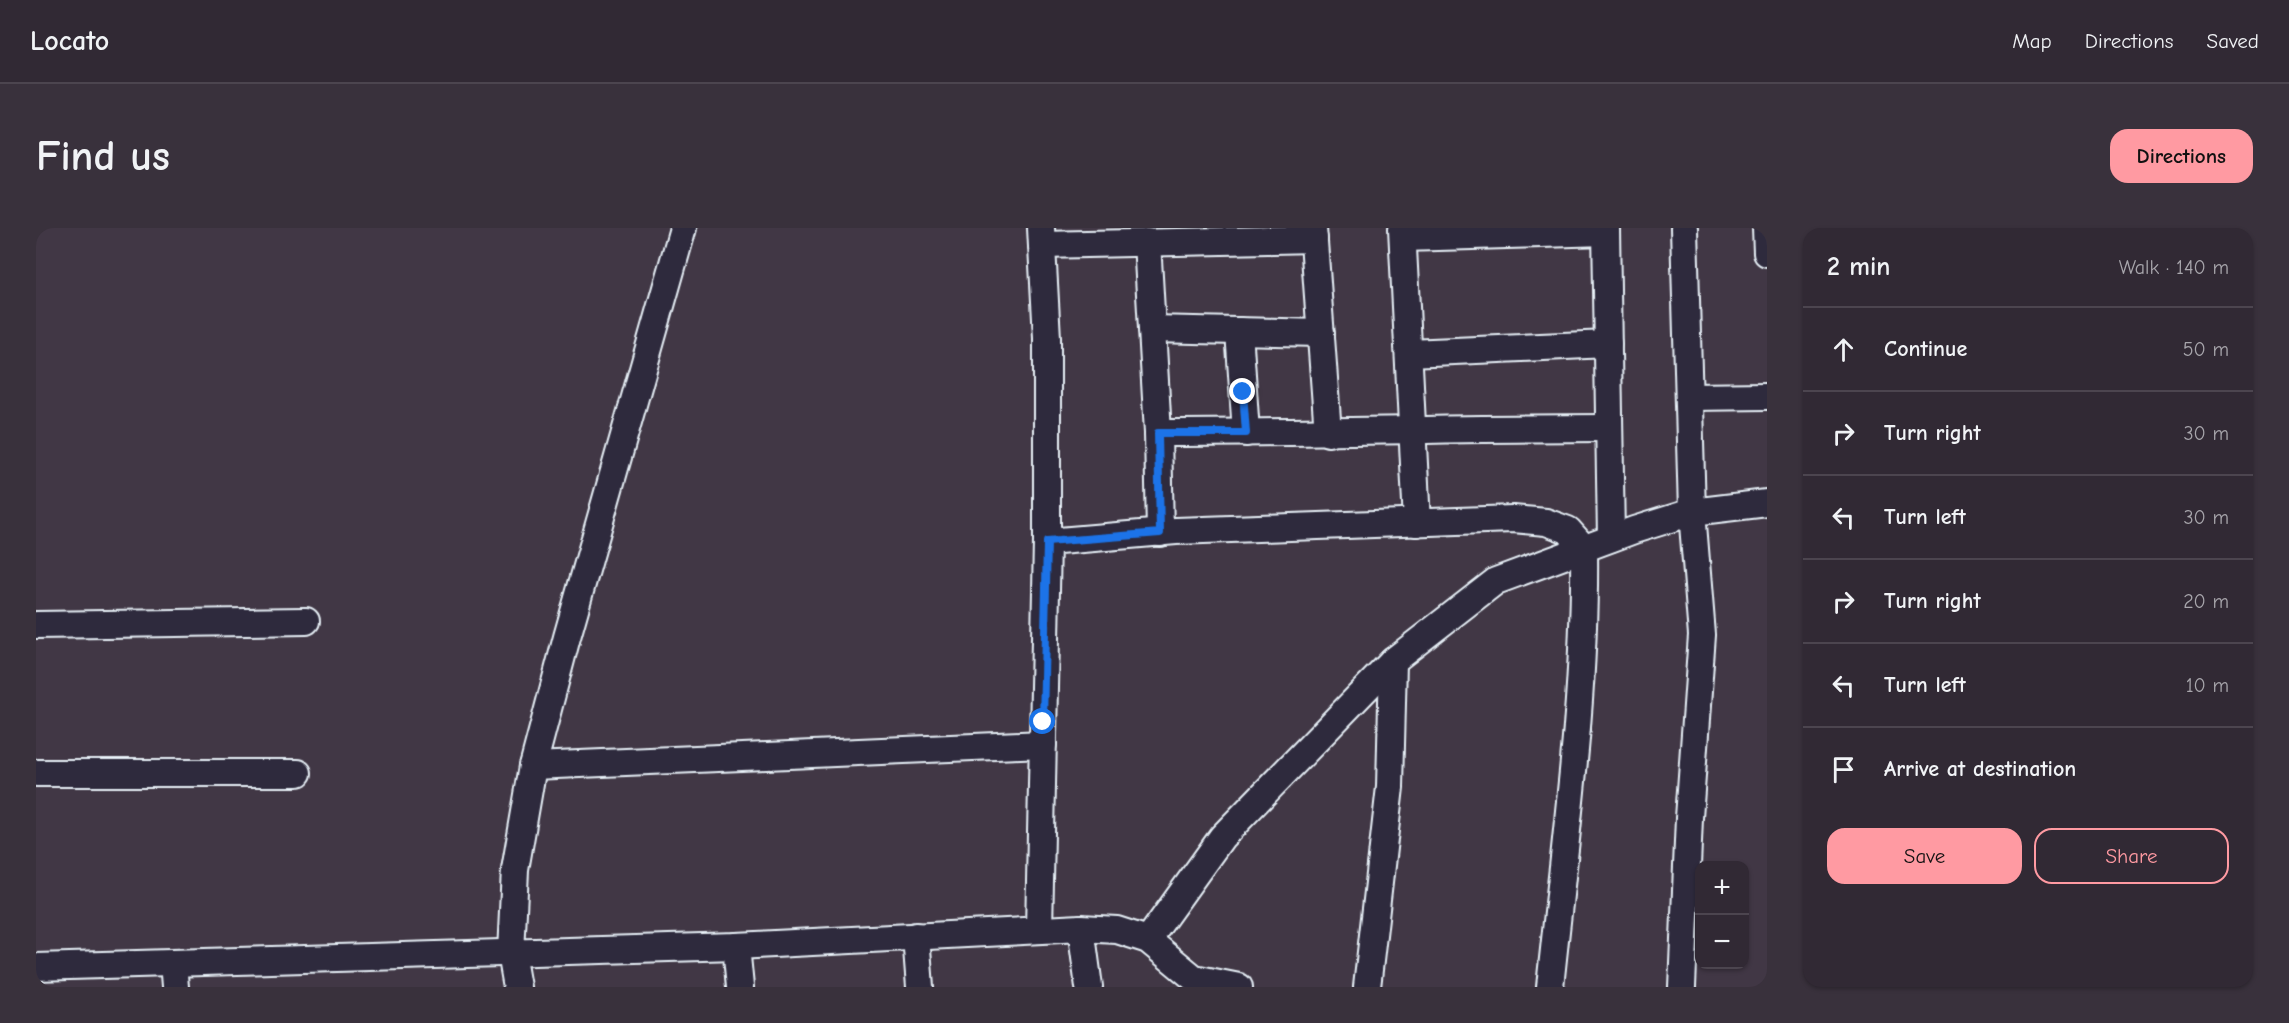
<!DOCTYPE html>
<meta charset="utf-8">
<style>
body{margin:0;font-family:"Comic Neue",sans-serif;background:#39313c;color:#f1f3f6}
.controls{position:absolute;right:18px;bottom:18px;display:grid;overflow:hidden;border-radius:12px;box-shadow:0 2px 4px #0004}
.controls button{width:54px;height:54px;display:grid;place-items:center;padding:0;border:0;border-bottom:2px solid #4c454f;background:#312934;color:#f1f3f6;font:30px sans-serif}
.stop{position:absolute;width:18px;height:18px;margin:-14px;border:4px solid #1a73e8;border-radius:50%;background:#fff}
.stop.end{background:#1a73e8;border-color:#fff;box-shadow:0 2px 6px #0008}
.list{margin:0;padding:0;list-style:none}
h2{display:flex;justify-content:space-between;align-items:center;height:78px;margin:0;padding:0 24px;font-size:26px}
h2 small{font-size:20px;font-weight:400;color:#a8a6ac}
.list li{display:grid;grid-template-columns:39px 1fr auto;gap:18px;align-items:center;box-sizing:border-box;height:84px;padding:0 24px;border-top:2px solid #4c454f}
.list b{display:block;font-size:22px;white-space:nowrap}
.list em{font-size:20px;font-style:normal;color:#a8a6ac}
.actions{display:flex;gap:12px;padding:18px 24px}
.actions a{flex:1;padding:14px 0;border:2px solid #ff9aa2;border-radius:18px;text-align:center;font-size:21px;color:#ff9aa2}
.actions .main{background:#ff9aa2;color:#111}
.icon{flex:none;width:33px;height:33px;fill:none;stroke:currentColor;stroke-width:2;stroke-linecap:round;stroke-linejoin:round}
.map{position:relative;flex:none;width:1731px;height:759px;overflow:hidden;border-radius:18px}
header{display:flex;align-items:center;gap:36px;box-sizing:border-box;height:84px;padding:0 30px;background:#312934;border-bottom:2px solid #4c454f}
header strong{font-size:28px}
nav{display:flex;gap:33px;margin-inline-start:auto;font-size:21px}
.intro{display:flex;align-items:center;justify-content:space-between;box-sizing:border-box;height:144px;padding:0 36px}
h1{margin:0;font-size:42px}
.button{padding:15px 27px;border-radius:18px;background:#ff9aa2;color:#111;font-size:21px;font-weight:700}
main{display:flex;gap:36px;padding:0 36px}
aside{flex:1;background:#312934;border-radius:18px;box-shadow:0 2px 4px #0004}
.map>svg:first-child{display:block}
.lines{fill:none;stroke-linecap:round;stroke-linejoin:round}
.minor-casing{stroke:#e8f1f8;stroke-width:30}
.minor{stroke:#2f2a3d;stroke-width:26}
.route{stroke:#1a73e8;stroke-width:8}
</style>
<header>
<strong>Locato</strong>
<nav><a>Map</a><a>Directions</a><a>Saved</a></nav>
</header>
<div class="intro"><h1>Find us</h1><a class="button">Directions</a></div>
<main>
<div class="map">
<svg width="1731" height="759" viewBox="0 0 1731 759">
<rect width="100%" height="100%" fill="#413745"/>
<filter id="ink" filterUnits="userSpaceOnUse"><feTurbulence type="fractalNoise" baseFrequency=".0167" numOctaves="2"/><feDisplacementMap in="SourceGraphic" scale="12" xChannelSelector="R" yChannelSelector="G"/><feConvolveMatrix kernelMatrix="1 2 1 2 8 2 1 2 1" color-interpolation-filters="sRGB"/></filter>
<g filter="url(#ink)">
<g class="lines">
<g class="minor-casing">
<g id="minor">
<path d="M1277,0L1292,205"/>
<path d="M1366,0L1381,295"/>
<path d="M1570,0L1575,310"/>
<path d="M1730,0L1731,25"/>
<path d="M1367,10L1570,4"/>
<path d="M1111,14L1122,205L1124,305"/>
<path d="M1006,17L1278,11"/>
<path d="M1116,101L1285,105"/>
<path d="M1203,103L1210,205"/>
<path d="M1373,125L1572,116"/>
<path d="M1653,169L1731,168"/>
<path d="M1122,205C1273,205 1423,200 1573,200"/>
<path d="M1011,314L1140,303L1477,291L1510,294L1532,302L1548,320C1550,467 1529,613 1514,759"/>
<path d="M0,397L270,393"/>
<path d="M497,538L1007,516"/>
<path d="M0,545H262"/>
<path d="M1045,700L1053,759"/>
<path d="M1003,702L1011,314V110L1005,0"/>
<path d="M880,708L884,759"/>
<path d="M1112,712L1186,609L1357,433L1460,353L1598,302L1656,284L1731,275"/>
<path d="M700,718L704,759"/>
<path d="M137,735L139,759"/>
<path d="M0,739L700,718L1045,700L1081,702L1112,712L1158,750L1203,759"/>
<path d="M481,759L475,725L479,642L497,538L531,409L647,0"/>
<path d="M1331,759L1354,559L1357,433"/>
<path d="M1646,759L1653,590L1666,407L1656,284L1648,0"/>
</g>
</g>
<use href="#minor" class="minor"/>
</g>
</g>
<g class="lines" filter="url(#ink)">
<path class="route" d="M1007,494L1011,314L1124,305L1122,205H1210L1207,164"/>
</g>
</svg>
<div class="controls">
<button>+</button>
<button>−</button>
</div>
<div class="stop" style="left:1007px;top:494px"></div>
<div class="stop end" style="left:1207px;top:164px"></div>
</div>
<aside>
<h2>2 min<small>Walk · 140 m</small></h2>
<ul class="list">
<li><svg class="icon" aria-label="ahead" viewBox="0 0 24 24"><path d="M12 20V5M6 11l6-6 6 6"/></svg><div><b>Continue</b></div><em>50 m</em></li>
<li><svg class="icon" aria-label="right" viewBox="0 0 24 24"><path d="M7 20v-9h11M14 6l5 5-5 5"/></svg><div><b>Turn right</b></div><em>30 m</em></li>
<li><svg class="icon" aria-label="left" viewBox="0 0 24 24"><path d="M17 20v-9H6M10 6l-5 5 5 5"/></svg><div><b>Turn left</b></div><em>30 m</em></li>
<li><svg class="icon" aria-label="right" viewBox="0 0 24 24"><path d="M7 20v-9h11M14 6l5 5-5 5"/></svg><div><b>Turn right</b></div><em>20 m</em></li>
<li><svg class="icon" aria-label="left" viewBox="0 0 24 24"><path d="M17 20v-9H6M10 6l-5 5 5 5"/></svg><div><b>Turn left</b></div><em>10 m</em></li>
<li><svg class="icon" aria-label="arrive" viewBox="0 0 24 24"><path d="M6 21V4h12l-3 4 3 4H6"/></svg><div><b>Arrive at destination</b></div></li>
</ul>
<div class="actions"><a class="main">Save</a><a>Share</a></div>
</aside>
</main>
